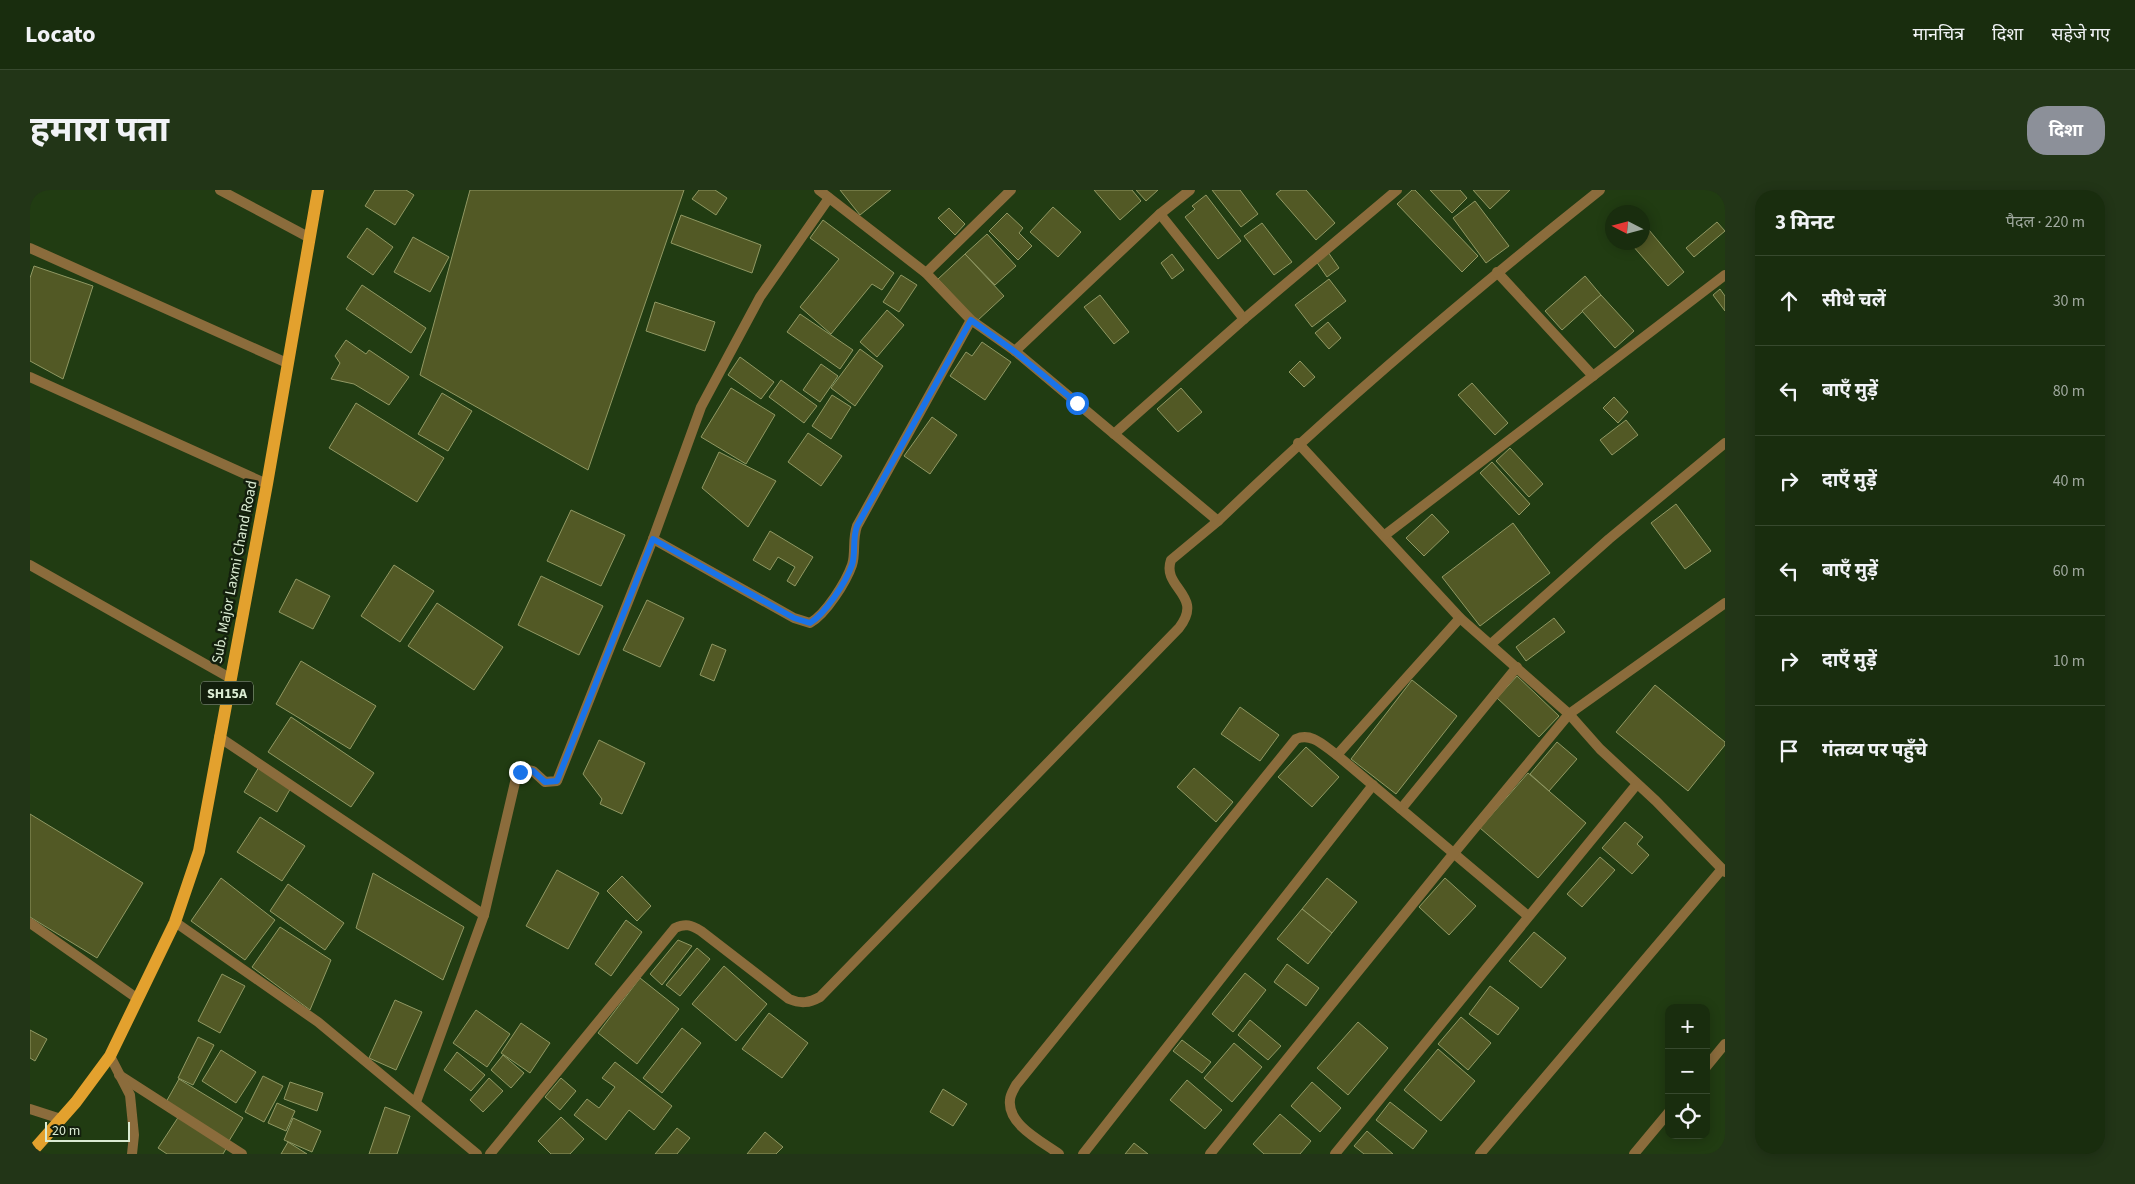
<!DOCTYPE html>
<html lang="hi">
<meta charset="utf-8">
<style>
body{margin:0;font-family:"Source Sans 3","Noto Sans Devanagari",sans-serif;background:#223517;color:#f1f3f6}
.controls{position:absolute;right:15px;bottom:15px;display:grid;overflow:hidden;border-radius:10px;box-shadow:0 2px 12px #0003}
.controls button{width:45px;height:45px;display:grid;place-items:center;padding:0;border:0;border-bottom:1px solid #37492e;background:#192d0e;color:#f1f3f6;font:25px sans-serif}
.compass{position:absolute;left:1575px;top:15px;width:45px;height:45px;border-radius:50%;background:#192d0e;box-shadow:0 2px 12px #0003;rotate:276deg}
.scale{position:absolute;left:15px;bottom:12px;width:85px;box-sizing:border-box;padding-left:5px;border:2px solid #dbecd3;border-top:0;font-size:14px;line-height:18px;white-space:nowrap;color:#dbecd3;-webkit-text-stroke:4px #131f0d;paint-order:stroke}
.stop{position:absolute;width:15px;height:15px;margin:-11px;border:4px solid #1a73e8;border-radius:50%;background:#fff}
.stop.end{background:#1a73e8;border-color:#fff;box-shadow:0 1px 5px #0008}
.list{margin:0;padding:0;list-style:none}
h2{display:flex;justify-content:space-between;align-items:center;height:65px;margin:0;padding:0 20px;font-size:21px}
h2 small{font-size:16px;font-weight:400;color:#9fa89e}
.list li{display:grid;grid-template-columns:32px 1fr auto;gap:15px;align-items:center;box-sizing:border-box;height:90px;padding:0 20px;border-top:1px solid #37492e}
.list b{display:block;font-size:19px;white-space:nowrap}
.list em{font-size:16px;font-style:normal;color:#9fa89e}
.icon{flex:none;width:28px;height:28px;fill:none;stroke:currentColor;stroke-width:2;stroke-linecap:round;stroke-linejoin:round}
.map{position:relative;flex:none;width:1695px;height:964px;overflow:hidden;border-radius:20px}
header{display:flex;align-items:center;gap:30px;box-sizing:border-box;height:70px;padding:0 25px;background:#192d0e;border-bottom:1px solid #37492e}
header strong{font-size:24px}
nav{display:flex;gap:28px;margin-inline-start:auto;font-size:18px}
.intro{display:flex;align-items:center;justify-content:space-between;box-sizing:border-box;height:120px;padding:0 30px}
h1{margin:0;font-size:35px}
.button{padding:12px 22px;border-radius:20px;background:#8c9099;color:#fff;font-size:18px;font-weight:700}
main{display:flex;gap:30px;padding:0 30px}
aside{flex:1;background:#192d0e;border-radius:20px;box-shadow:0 2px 12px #0003}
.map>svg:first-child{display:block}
.building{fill:#525925;stroke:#909863}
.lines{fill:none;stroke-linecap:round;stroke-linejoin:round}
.minor{stroke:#8b6c3c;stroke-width:10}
.tertiary{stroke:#8b6c3c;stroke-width:10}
.primary{stroke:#e3a12e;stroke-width:12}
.route{stroke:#1a73e8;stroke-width:6}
.labels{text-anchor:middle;stroke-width:5;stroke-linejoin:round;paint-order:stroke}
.shield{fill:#131f0d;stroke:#9fae98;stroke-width:1}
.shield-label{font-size:14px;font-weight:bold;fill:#dbecd3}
.street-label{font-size:15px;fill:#dbecd3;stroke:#131f0d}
</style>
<header>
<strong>Locato</strong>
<nav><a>मानचित्र</a><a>दिशा</a><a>सहेजे गए</a></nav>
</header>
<div class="intro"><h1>हमारा पता</h1><a class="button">दिशा</a></div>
<main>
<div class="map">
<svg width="1695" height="964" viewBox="0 0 1695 964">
<rect width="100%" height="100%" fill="#213c12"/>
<g class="building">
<path d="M345,0H376L384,5L365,35L335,16Z"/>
<path d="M440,0H654L558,280L390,185Z"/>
<path d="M669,0H685L697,8L686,25L662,9Z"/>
<path d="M810,0H861L830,25Z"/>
<path d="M1064,0H1102L1111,11L1090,30Z"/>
<path d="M1106,0H1128L1116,11Z"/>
<path d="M1182,0H1210L1228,24L1211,37Z"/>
<path d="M1251,0H1276L1305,33L1286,50L1246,4Z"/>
<path d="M1382,0H1385L1448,66L1432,82L1367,14Z"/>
<path d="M1400,0H1430L1437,8L1422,23Z"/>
<path d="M1443,0H1480L1460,19Z"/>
<path d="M1176,5L1211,51L1188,69L1155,27L1165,19L1162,16Z"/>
<path d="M1445,11L1479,56L1456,73L1423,28Z"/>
<path d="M1023,17L1051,42L1028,67L1000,42Z"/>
<path d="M919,18L935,34L925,45L908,28Z"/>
<path d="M977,23L993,38L989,43L1002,56L988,70L959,41Z"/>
<path d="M651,25L731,55L722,83L641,53Z"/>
<path d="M793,30L864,83L852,100L842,94L801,144L770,117L809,69L780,48Z"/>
<path d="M1687,32L1695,41L1664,67L1656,58Z"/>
<path d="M1232,33L1262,72L1244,85L1214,46Z"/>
<path d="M337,38L363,57L343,85L317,67Z"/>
<path d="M1619,40L1654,82L1638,96L1602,55L1605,52H1612V46Z"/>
<path d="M957,44L986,76L965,95L935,64Z"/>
<path d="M383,47L419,67L400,102L364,82Z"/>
<path d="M1298,62L1309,78L1297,87L1286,71Z"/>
<path d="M935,64L974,106L947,131L908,89Z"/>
<path d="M1142,64L1154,80L1142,89L1131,73Z"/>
<path d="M4,76L63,96L33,189L0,171V88Z"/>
<path d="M871,85L887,95L869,122L853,112Z"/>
<path d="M1555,86L1571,105L1532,140L1515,121Z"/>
<path d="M1299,89L1316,111L1282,137L1265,115Z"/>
<path d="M332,95L396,138L381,163L316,119Z"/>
<path d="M1690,99L1695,106V121L1683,105Z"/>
<path d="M1070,105L1099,142L1084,154L1054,117Z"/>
<path d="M1571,105L1604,141L1585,158L1552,121Z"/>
<path d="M625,112L685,132L675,161L616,141Z"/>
<path d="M857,120L874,135L847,167L830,152Z"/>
<path d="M770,124L823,160L810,179L757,142Z"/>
<path d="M1298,132L1311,148L1299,159L1285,143Z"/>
<path d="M316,150L336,164L339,160L379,187L359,215L324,194L301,189L310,173L305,166Z"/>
<path d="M952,152L981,172L955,210L920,186L936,162L942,166Z"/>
<path d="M830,159L853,176L825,216L801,198Z"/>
<path d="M710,167L744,192L731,209L698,185Z"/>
<path d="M1270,171L1285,187L1274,197L1259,182Z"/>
<path d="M791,174L808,186L790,212L773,200Z"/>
<path d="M751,190L787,216L774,233L739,207Z"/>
<path d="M1442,193L1478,233L1465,245L1428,205Z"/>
<path d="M701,198L745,225L716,274L671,247Z"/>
<path d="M1151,198L1172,222L1148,242L1127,219Z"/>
<path d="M412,203L442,221L418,261L388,244Z"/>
<path d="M802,205L821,217L801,249L782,236Z"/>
<path d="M1584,207L1598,222L1588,233L1573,218Z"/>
<path d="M326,213L414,268L387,312L299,258Z"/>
<path d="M902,227L927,245L900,284L874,266Z"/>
<path d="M1596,230L1608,245L1582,265L1570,250Z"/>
<path d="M778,243L812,266L791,296L758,272Z"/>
<path d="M1480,258L1513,294L1499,307L1466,271Z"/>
<path d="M689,262L746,291L718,337L672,298Z"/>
<path d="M1462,272L1500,314L1489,325L1450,283Z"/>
<path d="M1646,314L1681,361L1655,379L1621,333Z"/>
<path d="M541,320L595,345L571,396L517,371Z"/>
<path d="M1402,324L1419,342L1394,366L1376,348Z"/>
<path d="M1483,333L1520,383L1450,436L1412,387Z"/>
<path d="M740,341L783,367L765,396L757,391L765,377L748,367L740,380L723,370Z"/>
<path d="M364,375L404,401L370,452L331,426Z"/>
<path d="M511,386L573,416L549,465L488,435Z"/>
<path d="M266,389L300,406L283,439L249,422Z"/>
<path d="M617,410L654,428L630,477L593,460Z"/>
<path d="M407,413L473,457L444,500L378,456Z"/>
<path d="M1524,428L1535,442L1496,471L1486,457Z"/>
<path d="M682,454L696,460L684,491L670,485Z"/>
<path d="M271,471L346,516L320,559L246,514Z"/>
<path d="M1487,486L1529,526L1509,547L1467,508Z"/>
<path d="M1382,490L1427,526L1366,604L1321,569Z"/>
<path d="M1625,495L1695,552V555L1658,601L1586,542Z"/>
<path d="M1210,517L1249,545L1230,571L1191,544Z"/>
<path d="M261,527L344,583L321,617L238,562Z"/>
<path d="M569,550L615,573L592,624L570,614L572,609L553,584Z"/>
<path d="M1527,552L1547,569L1519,601L1500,584Z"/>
<path d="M1276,557L1309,587L1282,617L1248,587Z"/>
<path d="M229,577L262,596L247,622L214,602Z"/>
<path d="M1164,578L1203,612L1186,632L1147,597Z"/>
<path d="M1498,583L1556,633L1508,688L1450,638Z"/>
<path d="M0,624L113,693L67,768L0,727Z"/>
<path d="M230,627L275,656L252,691L207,662Z"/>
<path d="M1595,632L1613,647L1607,654L1619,665L1602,684L1572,658Z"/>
<path d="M1570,667L1585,680L1552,717L1537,704Z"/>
<path d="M527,680L569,703L538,759L496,736Z"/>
<path d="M343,683L434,737L413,790L326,738Z"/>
<path d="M592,686L621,716L607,731L577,701Z"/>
<path d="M191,688L245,730L215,770L161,731Z"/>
<path d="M1297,688L1327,712L1302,743L1272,719Z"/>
<path d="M1415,688L1446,716L1419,745L1389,717Z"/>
<path d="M258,694L314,733L295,760L240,721Z"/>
<path d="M1272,719L1302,743L1278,774L1247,749Z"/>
<path d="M596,730L612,742L581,786L565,774Z"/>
<path d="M250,737L301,770L280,820L222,777Z"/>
<path d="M1504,742L1536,768L1511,798L1479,771Z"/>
<path d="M648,750L662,756L632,795L620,784Z"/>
<path d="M667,758L680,769L650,806L636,795Z"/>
<path d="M1257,774L1289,798L1276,816L1244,792Z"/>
<path d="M694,776L737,814L706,851L662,814Z"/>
<path d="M1215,783L1236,800L1203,842L1182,824Z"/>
<path d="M192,784L215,796L190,843L168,831Z"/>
<path d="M610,788L649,819L607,874L568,843Z"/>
<path d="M1460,796L1489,818L1468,845L1439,824Z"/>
<path d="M365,810L392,822L366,880L339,868Z"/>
<path d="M446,820L480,844L457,877L423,853Z"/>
<path d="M739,823L778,853L752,888L712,859Z"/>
<path d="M1431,827L1461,853L1438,880L1408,854Z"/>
<path d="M1220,830L1251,856L1238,870L1208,845Z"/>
<path d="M1328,832L1358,858L1318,905L1287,878Z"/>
<path d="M491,833L520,853L500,883L471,863Z"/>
<path d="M652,838L671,853L632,903L613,888Z"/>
<path d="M0,840L17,849L5,871L0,868Z"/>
<path d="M168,847L184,855L163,895L148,888Z"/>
<path d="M1152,850L1181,872L1172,883L1143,861Z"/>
<path d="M1204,853L1232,877L1202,912L1174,888Z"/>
<path d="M1408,859L1445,891L1411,931L1374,900Z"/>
<path d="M191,860L226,882L206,913L172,891Z"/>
<path d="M427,862L455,885L441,901L414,880Z"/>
<path d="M473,865L494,883L481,898L461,880Z"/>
<path d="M585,872L642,916L624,940L599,920L576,950L544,925L557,909L569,918L585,897L572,888Z"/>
<path d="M233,886L253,896L234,932L215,922Z"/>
<path d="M459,888L473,901L453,922L440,910Z"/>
<path d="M531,888L546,901L530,920L515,907Z"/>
<path d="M149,889L213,928L199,951L136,912Z"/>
<path d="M1157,890L1192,920L1175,939L1140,910Z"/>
<path d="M260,892L293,903L287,921L254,909Z"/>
<path d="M1282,892L1311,918L1290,942L1261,916Z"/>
<path d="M913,899L937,914L923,936L900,922Z"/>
<path d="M1360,912L1397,941L1383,959L1346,930Z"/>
<path d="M247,913L265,921L256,941L238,933Z"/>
<path d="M355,917L380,926L367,964H339Z"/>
<path d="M1250,924L1281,951L1270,964H1234L1223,954Z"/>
<path d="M149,926L197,957L193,964H137L128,958Z"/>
<path d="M531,927L554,949L540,964H521L508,951Z"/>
<path d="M263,928L291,941L282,962L254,950Z"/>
<path d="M647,938L660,948L647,964H625Z"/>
<path d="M1337,941L1363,964H1334L1324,956Z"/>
<path d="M735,942L753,957L746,964H717Z"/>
<path d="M258,952L277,964H251Z"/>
<path d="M1104,953L1118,964H1095Z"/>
</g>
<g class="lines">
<g class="minor">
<path d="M190,0L280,48"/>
<path d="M789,0L896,83L941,130L985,161L1188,331C1309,214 1438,105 1570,0"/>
<path d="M1130,24L1214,129"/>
<path d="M0,58L257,173"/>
<path d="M1467,82L1563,186"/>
<path d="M896,83L981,0"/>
<path d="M985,161L1130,24L1160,0"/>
<path d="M0,187L237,294"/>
<path d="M1084,244L1214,129L1367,0"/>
<path d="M1268,253L1430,428L1539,524L1570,559L1626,611L1695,682"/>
<path d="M1355,345L1695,85"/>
<path d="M623,349L764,428L780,433C796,424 816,392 822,375C826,363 822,350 827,336L941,130"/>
<path d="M0,375L200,488"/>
<path d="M1461,454L1579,349L1695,253"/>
<path d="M189,547L454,725L486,588L490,582L495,579L503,581L515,592L527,591L623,349L671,217L730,107L799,8"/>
<path d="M1307,565L1430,428"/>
<path d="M1371,619L1487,477"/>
<path d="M145,732L288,832L447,964"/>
<path d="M0,733L108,809"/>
<path d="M1676,877L1695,854"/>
<path d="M89,885L212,964"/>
<path d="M386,912L454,725"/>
<path d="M0,919L31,929"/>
<path d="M460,964L645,738C656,733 661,735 671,741L759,809C771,814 779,813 790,807L1149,438C1175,405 1131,398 1141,370L1188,331"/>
<path d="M1029,964C1013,952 977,935 980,910C980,905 984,899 986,895L1266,549C1282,542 1294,556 1307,565L1498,726"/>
<path d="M1053,964L1343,595"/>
<path d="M1180,964L1424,663L1539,524L1695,413"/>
<path d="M1305,964L1607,594"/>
<path d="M1450,964L1692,679"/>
<path d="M1604,964L1639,922"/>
</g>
<path class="tertiary" d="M80,866L100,905L104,945L102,964"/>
<path class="primary" d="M0,964L46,912L80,866L145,732L169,661L237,294L288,0"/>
</g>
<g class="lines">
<path class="route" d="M490,582L495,579L503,581L515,592L527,591L623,349L764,428L780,433C795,424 816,392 822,375C826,363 822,350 827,336L941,130L984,161L1047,213"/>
</g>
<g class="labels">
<rect class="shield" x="171" y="491.5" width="52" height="23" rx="4"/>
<g class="shield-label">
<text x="197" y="508">SH15A</text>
</g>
<g class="street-label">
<text transform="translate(204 382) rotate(-79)" y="5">Sub. Major Laxmi Chand Road</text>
</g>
</g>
</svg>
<div class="controls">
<button>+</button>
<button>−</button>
<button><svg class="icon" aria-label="locate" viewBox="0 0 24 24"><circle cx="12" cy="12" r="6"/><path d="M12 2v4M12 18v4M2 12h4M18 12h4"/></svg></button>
</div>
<svg class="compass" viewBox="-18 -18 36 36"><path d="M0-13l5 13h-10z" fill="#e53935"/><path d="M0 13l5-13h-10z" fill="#9fa89e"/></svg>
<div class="scale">20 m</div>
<div class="stop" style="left:1047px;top:213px"></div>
<div class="stop end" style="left:490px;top:582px"></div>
</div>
<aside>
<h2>3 मिनट<small>पैदल · 220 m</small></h2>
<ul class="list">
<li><svg class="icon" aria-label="ahead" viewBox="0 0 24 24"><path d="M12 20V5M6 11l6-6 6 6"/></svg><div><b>सीधे चलें</b></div><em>30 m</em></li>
<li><svg class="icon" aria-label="left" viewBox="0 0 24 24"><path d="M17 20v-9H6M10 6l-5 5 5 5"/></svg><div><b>बाएँ मुड़ें</b></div><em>80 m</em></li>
<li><svg class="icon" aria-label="right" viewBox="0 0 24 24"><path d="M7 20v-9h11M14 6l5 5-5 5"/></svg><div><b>दाएँ मुड़ें</b></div><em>40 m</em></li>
<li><svg class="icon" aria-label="left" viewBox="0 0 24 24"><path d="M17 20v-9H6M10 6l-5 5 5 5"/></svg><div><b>बाएँ मुड़ें</b></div><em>60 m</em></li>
<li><svg class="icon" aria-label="right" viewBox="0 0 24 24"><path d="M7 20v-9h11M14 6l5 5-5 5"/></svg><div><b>दाएँ मुड़ें</b></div><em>10 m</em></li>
<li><svg class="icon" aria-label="arrive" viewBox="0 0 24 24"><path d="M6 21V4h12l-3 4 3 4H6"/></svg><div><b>गंतव्य पर पहुँचे</b></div></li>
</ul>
</aside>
</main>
